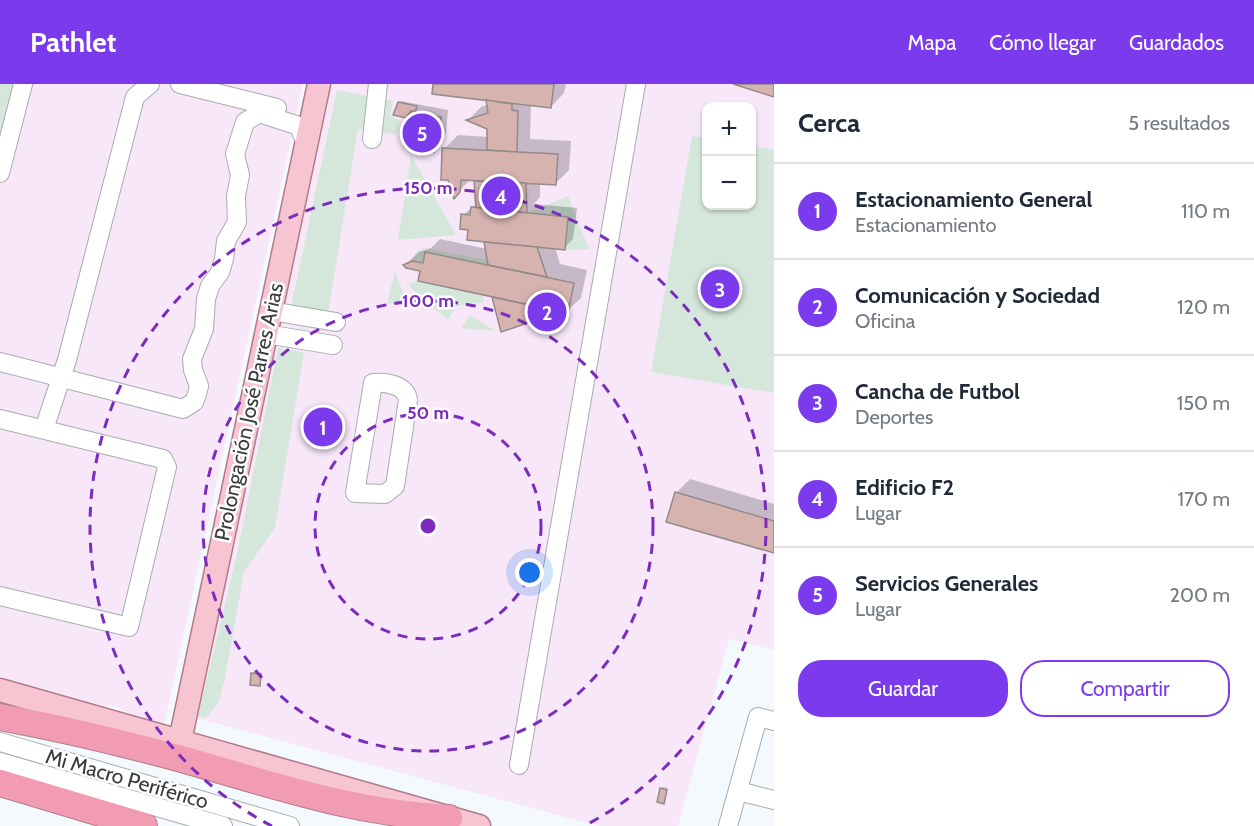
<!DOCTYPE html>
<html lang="es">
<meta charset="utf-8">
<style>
body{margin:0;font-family:Cabin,sans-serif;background:#f2f2f3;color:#1f2937}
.controls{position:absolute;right:18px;top:18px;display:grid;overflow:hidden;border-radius:12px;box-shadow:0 2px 4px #0004}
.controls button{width:54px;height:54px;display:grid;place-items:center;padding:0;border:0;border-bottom:2px solid #e0e1e3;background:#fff;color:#1f2937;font:30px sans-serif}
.you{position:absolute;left:530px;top:489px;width:21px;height:21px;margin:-15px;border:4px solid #fff;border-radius:50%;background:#1a73e8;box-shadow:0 0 0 9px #1a73e833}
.badge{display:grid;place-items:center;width:39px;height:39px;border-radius:50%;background:#7c3aed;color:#fff;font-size:20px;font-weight:700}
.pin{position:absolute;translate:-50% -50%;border:3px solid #fff;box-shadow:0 2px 6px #0006}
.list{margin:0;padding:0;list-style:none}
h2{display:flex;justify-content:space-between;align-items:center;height:78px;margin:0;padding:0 24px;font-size:26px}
h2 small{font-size:20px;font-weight:400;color:#747a83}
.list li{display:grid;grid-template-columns:39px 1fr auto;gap:18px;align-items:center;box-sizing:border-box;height:96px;padding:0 24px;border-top:2px solid #e0e1e3}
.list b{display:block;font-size:22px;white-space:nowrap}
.list p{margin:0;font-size:20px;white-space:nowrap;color:#747a83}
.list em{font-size:20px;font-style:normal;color:#747a83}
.actions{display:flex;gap:12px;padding:18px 24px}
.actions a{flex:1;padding:14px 0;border:2px solid #7c3aed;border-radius:24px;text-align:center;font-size:21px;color:#7c3aed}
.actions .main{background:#7c3aed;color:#fff}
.map{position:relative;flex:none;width:774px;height:742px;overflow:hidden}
header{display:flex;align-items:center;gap:36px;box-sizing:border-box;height:84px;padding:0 30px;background:#7c3aed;color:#fff}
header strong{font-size:28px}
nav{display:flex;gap:33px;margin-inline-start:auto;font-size:21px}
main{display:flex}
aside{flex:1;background:#fff}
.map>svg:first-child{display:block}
.education{fill:#f8e7f9;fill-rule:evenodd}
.green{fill:#d5e7db}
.shadow{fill:#0003}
.building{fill:#d7b3b0;stroke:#928b8a;stroke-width:1.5}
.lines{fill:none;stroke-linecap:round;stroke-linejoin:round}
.minor-casing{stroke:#a8acb0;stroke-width:20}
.major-casing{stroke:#b17a89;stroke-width:25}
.highway-casing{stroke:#b17a89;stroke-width:28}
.minor{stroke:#fff;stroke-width:18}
.major{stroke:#f7c4d1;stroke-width:22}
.highway{stroke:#f19cb2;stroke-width:26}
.ring{fill:none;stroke:#7b2cbf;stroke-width:3;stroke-dasharray:10 8}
.labels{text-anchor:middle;stroke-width:5;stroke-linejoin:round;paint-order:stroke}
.street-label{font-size:21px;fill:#393b3d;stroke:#fff}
.centre{fill:#7b2cbf;stroke:#fff;stroke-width:3}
.ring-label{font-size:18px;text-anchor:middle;font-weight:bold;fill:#7b2cbf;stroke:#fff;stroke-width:5;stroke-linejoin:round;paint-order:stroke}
</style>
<header>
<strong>Pathlet</strong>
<nav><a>Mapa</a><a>Cómo llegar</a><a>Guardados</a></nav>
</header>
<main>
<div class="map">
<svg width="774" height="742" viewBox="0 0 774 742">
<rect width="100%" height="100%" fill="#f3f9fd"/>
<g class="education">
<path d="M0,0H303L163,646L117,623L91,620L0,593Z"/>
<path d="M332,0H774V566L729,555L678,742H599L196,634ZM706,22H752V122H706Z"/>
</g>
<g class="green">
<path d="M0,0H13L0,50Z"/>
<path d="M337,6L393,17L390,32L400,36L396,51L358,45L328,230L291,223Z"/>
<path d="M692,52L706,54V122H752V62L774,66V309L651,288Z"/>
<path d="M411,71L456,151L398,156Z"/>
<path d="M568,112L589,165L565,166L568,133L527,129Z"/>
<path d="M424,164L487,176L488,181L425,168L423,179L412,177L415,169Z"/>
<path d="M395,187L408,222L387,219Z"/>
<path d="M418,197L483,211L484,218L457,222L448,236L411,204L409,199Z"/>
<path d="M470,231L495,247L461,244Z"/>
<path d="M278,264L304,268L275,444L244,488L224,599L218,619L206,634L198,632L237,470Z"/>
</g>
<g class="shadow">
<path d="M435,0H566L564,9L551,23L531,20L530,55L571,57L569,86L556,99H540V113L534,120L577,124L573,155L564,164L555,163L560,180L587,186L581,214L567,227L555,225L550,230L502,246L493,212L405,181L419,168L431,164L440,155L487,165L485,157L469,144L463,131L477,119L475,95H471L454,112L444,65L458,51L489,53V44L469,35L481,23L488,20V15Z"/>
<path d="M401,17L448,26L446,49L434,66L407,33L400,18Z"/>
<path d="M690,395L774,420V468L676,409Z"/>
<path d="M254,588L262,589L260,600L252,590Z"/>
<path d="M663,703L668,704L664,718L661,705Z"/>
</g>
<g class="building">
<path d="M433,0H554L551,24L432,10Z"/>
<path d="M733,0H774V13Z"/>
<path d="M486,16L512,20V26L518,27L517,68L487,66V45L466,36L488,29Z"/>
<path d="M398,18L417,22L415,28L411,27L406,34L393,31Z"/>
<path d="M411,27L441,33L440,58L436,57L434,68L404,62L406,53H402L406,34Z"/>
<path d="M442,64L558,70L556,101L461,96L460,108L454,115L448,96H441Z"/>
<path d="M474,97L526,99L527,129L476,124Z"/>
<path d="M471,123L568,133L565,166L467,156L468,146L460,145L461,130L470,131Z"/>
<path d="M484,158L537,163L547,193L488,181Z"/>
<path d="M425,168L574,199L568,229L418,197L420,187L406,184L403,181L412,177L423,179Z"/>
<path d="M492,213L552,226L551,231L501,248Z"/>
<path d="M675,408L774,437V469L666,438Z"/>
<path d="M251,589L261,590L260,602L250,601Z"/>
<path d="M660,704L667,706L664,720L657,718Z"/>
</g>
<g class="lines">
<g class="minor-casing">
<g id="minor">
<path d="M180,0L277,24"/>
<path d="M372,55L378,0"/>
<path d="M0,89L23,0"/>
<path d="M271,227L336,238"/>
<path d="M266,250L333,261"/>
<path d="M0,278L183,325L194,318L197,310L199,302L193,286L192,275L204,245L206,215L210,202L220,188L224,175L226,157L237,138L236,112L240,91L235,70L245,38L259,29L299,42L306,60"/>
<path d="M373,299C387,298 406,301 408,316L395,402L385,410L355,409Z"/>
<path d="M0,335L163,375L167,383L129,543L0,512"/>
<path d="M44,345L67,276L135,13L150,0"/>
<path d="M0,658L290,742"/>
<path d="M0,678L223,742"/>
<path d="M519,681L636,0"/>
<path d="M738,707L774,716"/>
<path d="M728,742L758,633L774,637"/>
</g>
</g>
<g class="major-casing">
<g id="major">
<path d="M0,606L479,742"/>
<path d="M180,657L319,0"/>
</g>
</g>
<g class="highway-casing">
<g id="highway">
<path d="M0,633C60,644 119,658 178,674C271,700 352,729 449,734"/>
<path d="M0,699L144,742"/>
</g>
</g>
<use href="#minor" class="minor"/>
<use href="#major" class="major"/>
<use href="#highway" class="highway"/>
</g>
<g class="ring">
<circle cx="428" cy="442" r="113"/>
<circle cx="428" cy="442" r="225"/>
<path d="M272 742A338 338 0 1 1 584 742"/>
</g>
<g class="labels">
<g class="street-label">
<text transform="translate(249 328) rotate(-78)" y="7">Prolongación José Parres Arias</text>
<text transform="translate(127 695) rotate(16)" y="7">Mi Macro Periférico</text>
</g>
</g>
<circle cx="428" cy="442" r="9" class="centre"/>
<g class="ring-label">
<text x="428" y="110">150 m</text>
<text x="428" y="223">100 m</text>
<text x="428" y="335">50 m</text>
</g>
</svg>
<div class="controls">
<button>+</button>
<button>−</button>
</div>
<div class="you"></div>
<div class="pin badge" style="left:323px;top:343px">1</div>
<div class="pin badge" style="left:547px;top:228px">2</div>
<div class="pin badge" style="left:720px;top:205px">3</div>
<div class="pin badge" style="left:501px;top:112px">4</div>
<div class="pin badge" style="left:422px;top:49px">5</div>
</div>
<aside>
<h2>Cerca<small>5 resultados</small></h2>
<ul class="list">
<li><span class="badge">1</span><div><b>Estacionamiento General</b><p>Estacionamiento</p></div><em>110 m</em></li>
<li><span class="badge">2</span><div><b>Comunicación y Sociedad</b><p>Oficina</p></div><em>120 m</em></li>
<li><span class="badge">3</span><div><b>Cancha de Futbol</b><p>Deportes</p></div><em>150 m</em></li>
<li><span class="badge">4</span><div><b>Edificio F2</b><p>Lugar</p></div><em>170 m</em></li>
<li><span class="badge">5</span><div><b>Servicios Generales</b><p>Lugar</p></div><em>200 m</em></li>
</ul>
<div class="actions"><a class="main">Guardar</a><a>Compartir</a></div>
</aside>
</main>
